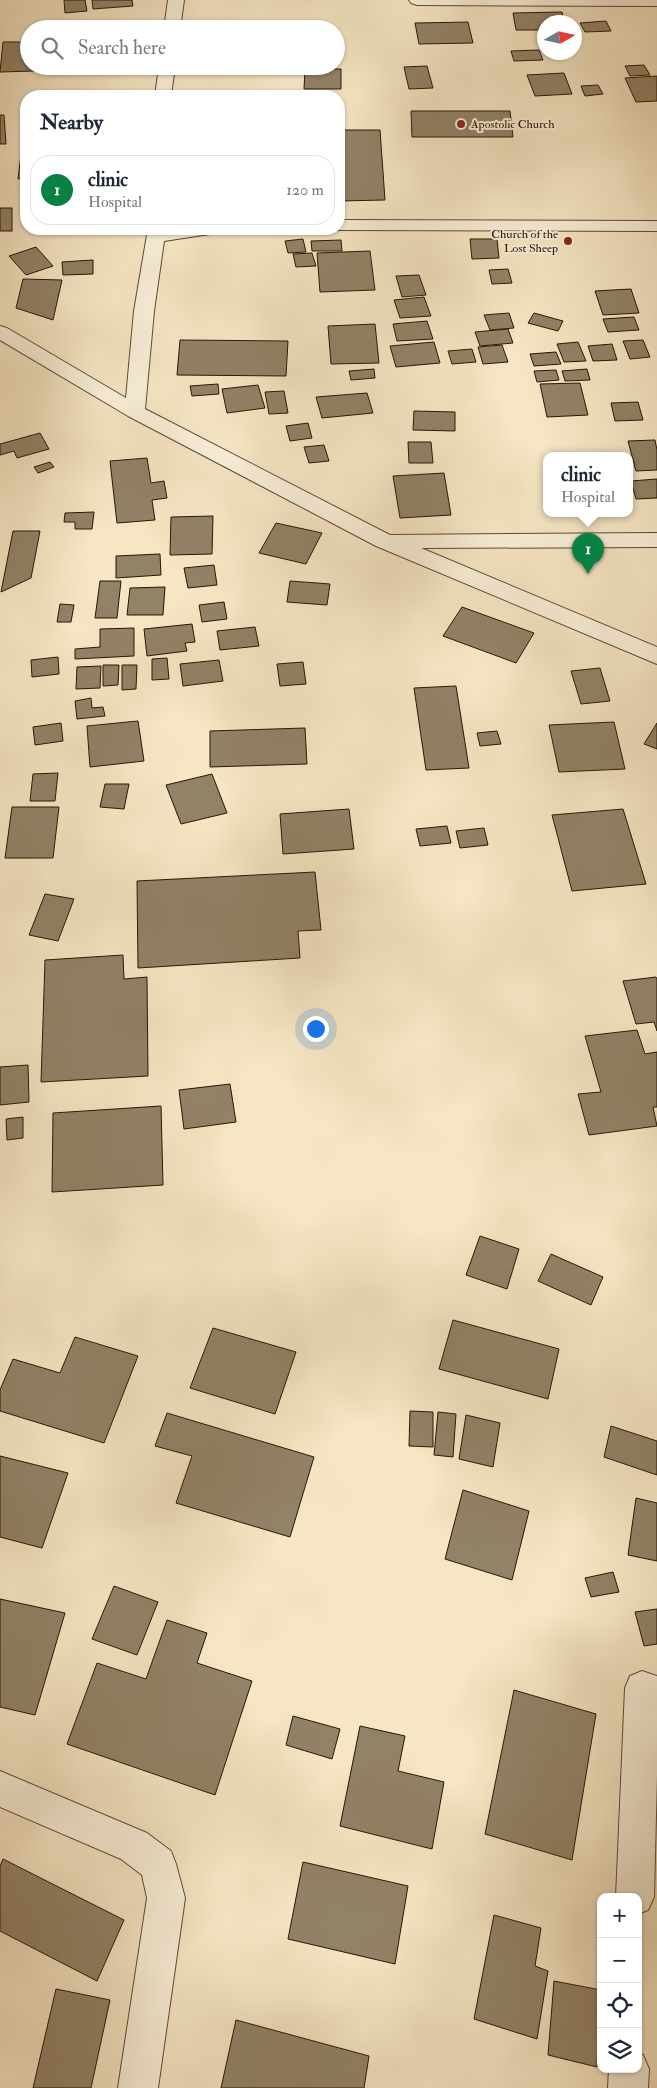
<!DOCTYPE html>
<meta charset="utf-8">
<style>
body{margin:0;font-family:"IM FELL Double Pica",serif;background:#f2f2f3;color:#1f2937}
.controls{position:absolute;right:15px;bottom:15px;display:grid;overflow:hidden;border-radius:10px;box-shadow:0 1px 4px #0004}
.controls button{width:45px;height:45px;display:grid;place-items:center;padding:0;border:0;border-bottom:1px solid #e0e1e3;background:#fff;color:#1f2937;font:25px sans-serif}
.compass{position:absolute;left:537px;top:15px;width:45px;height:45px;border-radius:50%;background:#fff;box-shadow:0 1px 4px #0004;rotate:81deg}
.you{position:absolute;left:315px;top:1028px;width:18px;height:18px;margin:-12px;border:4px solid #fff;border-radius:50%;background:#1a73e8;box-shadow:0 0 0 8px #1a73e833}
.badge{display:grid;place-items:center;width:32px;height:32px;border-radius:50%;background:#0b8043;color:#fff;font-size:16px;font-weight:700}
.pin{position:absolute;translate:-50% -41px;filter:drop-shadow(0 1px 2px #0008)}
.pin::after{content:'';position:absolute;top:26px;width:18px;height:15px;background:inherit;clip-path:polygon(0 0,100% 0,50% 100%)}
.popup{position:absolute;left:543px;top:452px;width:90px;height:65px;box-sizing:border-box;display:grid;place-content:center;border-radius:10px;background:#fff;filter:drop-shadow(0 1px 4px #0005);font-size:16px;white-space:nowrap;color:#747a83}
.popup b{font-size:19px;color:#1f2937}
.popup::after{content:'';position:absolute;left:50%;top:100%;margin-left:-10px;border:10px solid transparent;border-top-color:#fff}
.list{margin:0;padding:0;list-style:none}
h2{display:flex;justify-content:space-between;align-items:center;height:65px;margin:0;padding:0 20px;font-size:21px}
h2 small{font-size:16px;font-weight:400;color:#747a83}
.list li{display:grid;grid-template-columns:32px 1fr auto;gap:15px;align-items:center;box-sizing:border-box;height:70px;margin:0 10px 10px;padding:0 10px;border:1px solid #e0e1e3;border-radius:20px}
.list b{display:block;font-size:19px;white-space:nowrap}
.list p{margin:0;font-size:16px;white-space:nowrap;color:#747a83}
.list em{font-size:16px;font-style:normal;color:#747a83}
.icon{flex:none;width:28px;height:28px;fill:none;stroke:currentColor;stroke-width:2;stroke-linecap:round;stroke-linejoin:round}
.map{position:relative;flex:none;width:657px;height:2088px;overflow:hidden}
.search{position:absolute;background:#fff;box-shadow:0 1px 4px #0004;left:20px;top:20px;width:325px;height:55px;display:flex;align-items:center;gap:12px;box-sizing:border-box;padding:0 18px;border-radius:28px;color:#747a83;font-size:19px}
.panel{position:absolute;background:#fff;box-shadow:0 1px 4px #0004;left:20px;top:90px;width:325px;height:145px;border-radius:20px}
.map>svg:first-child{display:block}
.building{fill:#928268;stroke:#261604}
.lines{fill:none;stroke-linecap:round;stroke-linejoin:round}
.street-casing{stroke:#5a4a34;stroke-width:2}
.street{fill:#f9efd9;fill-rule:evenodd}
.poi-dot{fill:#8f2418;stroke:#f9efd9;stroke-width:2}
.labels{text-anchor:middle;stroke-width:4;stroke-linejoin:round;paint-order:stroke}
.far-poi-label{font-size:12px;fill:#261604;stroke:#f9efd9;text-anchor:start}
</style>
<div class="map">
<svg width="657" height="2088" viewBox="0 0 657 2088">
<rect width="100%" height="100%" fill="#f6e6c4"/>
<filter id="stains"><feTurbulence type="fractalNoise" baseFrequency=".004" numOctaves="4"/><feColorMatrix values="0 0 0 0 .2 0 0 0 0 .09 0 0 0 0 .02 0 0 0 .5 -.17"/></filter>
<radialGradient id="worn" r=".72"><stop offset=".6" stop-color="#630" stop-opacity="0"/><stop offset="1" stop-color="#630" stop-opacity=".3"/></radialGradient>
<g class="building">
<path d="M64,0H85L87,11L65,13Z"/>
<path d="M92,0H132L133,6L93,9Z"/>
<path d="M562,12L564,22H544V30H516L513,13Z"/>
<path d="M606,21L611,31L585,32L580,23Z"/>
<path d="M468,22L473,43L419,44L415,23Z"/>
<path d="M281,26V29L242,28Z"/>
<path d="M3,42H29V66H35L34,71L0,72Z"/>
<path d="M539,50L543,60L514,61L511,51Z"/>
<path d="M644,65L650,75L630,76L625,66Z"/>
<path d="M427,66L433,88L409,89L404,67Z"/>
<path d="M305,69H341V89H304Z"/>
<path d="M564,73L572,94L535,96L527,75Z"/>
<path d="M657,76V101L636,102L625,78Z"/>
<path d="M598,85L603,94L585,96L581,86Z"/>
<path d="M411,111H510L513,137H412Z"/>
<path d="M0,115H4L6,144H0Z"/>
<path d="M339,130H380L385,200L339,201Z"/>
<path d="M26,153V178L18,179L21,154Z"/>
<rect x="0" y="208" width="12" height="23"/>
<path d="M303,239L306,252L288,253L285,241Z"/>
<path d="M470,239H497L499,258L472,259Z"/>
<path d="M341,240L342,251H312L311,241Z"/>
<path d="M36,247L53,266L26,275L9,256Z"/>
<path d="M370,251L375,290L320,292L317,253Z"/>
<path d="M312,253L316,266L296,267L293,254Z"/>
<path d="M93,260V274L63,275L62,262Z"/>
<path d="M508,269L512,283L492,284L489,270Z"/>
<path d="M419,275L426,295L402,297L396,276Z"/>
<path d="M23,279L62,280L53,320L16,308Z"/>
<path d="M631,289L639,313L603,315L595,291Z"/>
<path d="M424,297L431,316L400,318L394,300Z"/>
<path d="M509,313L514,328L490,330L484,315Z"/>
<path d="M534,313L563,321L558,331L528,323Z"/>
<path d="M634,317L639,330L608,332L603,319Z"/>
<path d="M427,321L433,339L397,341L393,324Z"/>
<path d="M375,324L379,363L331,364L328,326Z"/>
<path d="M508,329L513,343L480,346L475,332Z"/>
<path d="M180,340L288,341L286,376L177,375Z"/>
<path d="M643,340L650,357L630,359L623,341Z"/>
<path d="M434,342L440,363L396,367L390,346Z"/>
<path d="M578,342L586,361L564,362L557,344Z"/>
<path d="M612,344L617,360L593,361L588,346Z"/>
<path d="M502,345L508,362L483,364L478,347Z"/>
<path d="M472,349L476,362L452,364L448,351Z"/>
<path d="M556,352L561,364L534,366L530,354Z"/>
<path d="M374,369L375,378L351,380L349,371Z"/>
<path d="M587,369L590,380L565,381L562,371Z"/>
<path d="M556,370L559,380L537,382L534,371Z"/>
<path d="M580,383L588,415L547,417L540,384Z"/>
<path d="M218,384L219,394L192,396L190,386Z"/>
<path d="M258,385L265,408L227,413L222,389Z"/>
<path d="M284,391L288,413L269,414L265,392Z"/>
<path d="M367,393L373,413L322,418L316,397Z"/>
<path d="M638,402L643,420L615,421L611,403Z"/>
<path d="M414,411L455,412V431L413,430Z"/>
<path d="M308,423L312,438L290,441L286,426Z"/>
<path d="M40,433L49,449L17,458L14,451L0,455V444Z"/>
<path d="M655,440L657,450V470L636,471L628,441Z"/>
<path d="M408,442H431L433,463H409Z"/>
<path d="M324,445L329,461L309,463L304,447Z"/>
<path d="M147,458L151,483L164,481L167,498L152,500L155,520L117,523L110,461Z"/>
<path d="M50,462L54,467L38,473L34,467Z"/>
<path d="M444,473L451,515L400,518L393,476Z"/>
<path d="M657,479V498L636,499L631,481Z"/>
<path d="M94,512L92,529H75V522H64L65,513Z"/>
<path d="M213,516L212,554L170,555L171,517Z"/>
<path d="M276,523L322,533L306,564L259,553Z"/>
<path d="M13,531H40L31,578L1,592Z"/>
<path d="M160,554L161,575L116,578V556Z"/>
<path d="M214,565L217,585L188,588L184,568Z"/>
<path d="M100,581H121L117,618H95Z"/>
<path d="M290,581L330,584L327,605L287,602Z"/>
<path d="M165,587L163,615H127L130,588Z"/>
<path d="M224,602L227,619L202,622L199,605Z"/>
<path d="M60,604L74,605L71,622H57Z"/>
<path d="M462,607L534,633L516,663L443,636Z"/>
<path d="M192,624L195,642L185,643L187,651L147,656L144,629Z"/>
<path d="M255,627L259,646L220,650L217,631Z"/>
<path d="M134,628V656L75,659V649L100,647V629Z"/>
<path d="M58,657L59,674L32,677L31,660Z"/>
<path d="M167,658L169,679L152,680V659Z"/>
<path d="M219,660L223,681L183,686L180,664Z"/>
<path d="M303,662L306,684L280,686L277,664Z"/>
<path d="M103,665H119L118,685L103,686Z"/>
<path d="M122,665H137L136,689L122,690Z"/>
<path d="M101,666L100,688L76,689L77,667Z"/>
<path d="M600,668L610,701L581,704L571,671Z"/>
<path d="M456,686L469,768L426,770L414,688Z"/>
<path d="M91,698L92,708L103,707L105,716L77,719L75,701Z"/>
<path d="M138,721L144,761L90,767L87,726Z"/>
<path d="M614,722L625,769L559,772L549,725Z"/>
<path d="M61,723L63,741L35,745L33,727Z"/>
<path d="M657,723V749L644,744Z"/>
<path d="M305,728L307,764L210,767V731Z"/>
<path d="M497,731L501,744L480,746L477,733Z"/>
<path d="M58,773L55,801H30L33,774Z"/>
<path d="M212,774L227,813L181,824L166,785Z"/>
<path d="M105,784H129L124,809L100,807Z"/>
<path d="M12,807H59L53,858H5Z"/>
<path d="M349,809L354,849L283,854L280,814Z"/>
<path d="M623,809L646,884L572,891L552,815Z"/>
<path d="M447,826L451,843L420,846L416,829Z"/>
<path d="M484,828L488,845L460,848L456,831Z"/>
<path d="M315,872L321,930L298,931L300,958L138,968L137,881Z"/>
<path d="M45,894L74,899L58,941L29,935Z"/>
<path d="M123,955L124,979L147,977L148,1076L41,1082L45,960Z"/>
<path d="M656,977L657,979V1031L654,1022L636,1024L623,981Z"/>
<path d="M637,1030L645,1054L657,1052V1107H653L657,1126L589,1135L578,1094L601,1092L585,1036Z"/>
<path d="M28,1065L29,1102L0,1105V1067Z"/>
<path d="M230,1084L236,1122L184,1129L179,1090Z"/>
<path d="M161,1106L163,1185L52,1192L53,1113Z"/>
<path d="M23,1117V1138L7,1140L6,1119Z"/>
<path d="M480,1236L519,1249L507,1289L466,1275Z"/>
<path d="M551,1254L603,1277L591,1305L538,1281Z"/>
<path d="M453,1320L559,1349L548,1399L439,1369Z"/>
<path d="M213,1328L296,1352L275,1414L190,1388Z"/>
<path d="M75,1337L138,1356L104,1443L0,1411V1390L13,1359L60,1373Z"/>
<path d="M410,1411L433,1412V1447L409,1446Z"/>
<path d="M438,1412L456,1414L453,1457L434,1455Z"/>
<path d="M167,1413L314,1457L290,1537L176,1503L192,1456L155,1446Z"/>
<path d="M466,1415L500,1423L493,1467L459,1459Z"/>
<path d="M611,1426L657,1441V1475L604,1457Z"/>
<path d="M0,1456L68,1473L42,1548L0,1537Z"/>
<path d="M463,1490L529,1511L512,1580L445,1559Z"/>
<path d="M636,1498L657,1503V1561L628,1555Z"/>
<path d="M613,1572L619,1592L591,1597L585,1578Z"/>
<path d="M114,1586L158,1602L137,1655L92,1639Z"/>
<path d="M0,1599L65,1613L35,1715L0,1707Z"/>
<path d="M657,1609V1644L644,1646L635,1612Z"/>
<path d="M167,1620L207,1633L197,1663L252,1681L215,1795L67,1744L97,1663L146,1679Z"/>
<path d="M514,1690L596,1714L572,1860L485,1834Z"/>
<path d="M293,1716L340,1729L332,1759L286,1745Z"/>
<path d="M360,1726L405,1736L398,1771L444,1782L432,1849L340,1826Z"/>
<path d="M3,1859L124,1920L97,1981L0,1931V1866Z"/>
<path d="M303,1862L408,1886L395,1964L288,1939Z"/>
<path d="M494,1915L541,1928L535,1966L548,1971L537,2039L474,2019Z"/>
<path d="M554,1981L601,1990L597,2067L548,2055Z"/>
<path d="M56,1989L110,2000L91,2088H33Z"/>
<path d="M236,2020L369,2056L364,2088H221Z"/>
</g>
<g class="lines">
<g class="street-casing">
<g id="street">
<path d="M168,0H184L180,29H164Z"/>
<path d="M409,0H657V6L417,5L411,3Z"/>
<path d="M159,66H175L171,96H155Z"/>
<path d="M339,220L657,221V231L339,230L333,229H339Z"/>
<path d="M148,229H219L216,233L210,234L164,241L154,311L145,409L390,535L657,533V547L421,548L657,647V664L376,546L128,416L0,340V326L7,328L126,398L134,311Z"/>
<path d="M642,1671L657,1676V1775L654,1897L648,1910L638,1914V1897H616L625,1688L630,1676Z"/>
<path d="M0,1771L147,1833L171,1851L176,1864L185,1898L158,2088H118L147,1898L142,1875L121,1859L0,1807Z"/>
<path d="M638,2053L643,2055L649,2069L648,2088H608L609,2069H638Z"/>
</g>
</g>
<use href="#street" class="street"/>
</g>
<g class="poi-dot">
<circle cx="461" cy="124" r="5"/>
<circle cx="568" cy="241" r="5"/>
</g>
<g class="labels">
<g class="far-poi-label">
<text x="471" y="128">Apostolic Church</text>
<text x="558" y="238" text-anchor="end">Church of the<tspan x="558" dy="14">Lost Sheep</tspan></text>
</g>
</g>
<rect width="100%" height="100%" filter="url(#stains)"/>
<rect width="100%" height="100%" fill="url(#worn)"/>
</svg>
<div class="controls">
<button>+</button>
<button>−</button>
<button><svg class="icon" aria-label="locate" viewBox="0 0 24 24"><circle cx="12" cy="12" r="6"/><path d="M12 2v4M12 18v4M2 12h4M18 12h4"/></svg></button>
<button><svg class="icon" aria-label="layers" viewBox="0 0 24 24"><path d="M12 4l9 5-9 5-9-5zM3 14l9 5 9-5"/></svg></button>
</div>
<svg class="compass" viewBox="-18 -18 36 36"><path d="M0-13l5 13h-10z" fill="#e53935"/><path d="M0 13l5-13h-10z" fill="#747a83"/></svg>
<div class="you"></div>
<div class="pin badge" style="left:588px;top:574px">1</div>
<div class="popup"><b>clinic</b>Hospital</div>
<div class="search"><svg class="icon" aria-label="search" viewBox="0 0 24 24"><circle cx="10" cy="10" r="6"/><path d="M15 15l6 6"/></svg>Search here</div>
<section class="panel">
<h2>Nearby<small></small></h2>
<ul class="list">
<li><span class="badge">1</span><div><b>clinic</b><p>Hospital</p></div><em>120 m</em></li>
</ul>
</section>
</div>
